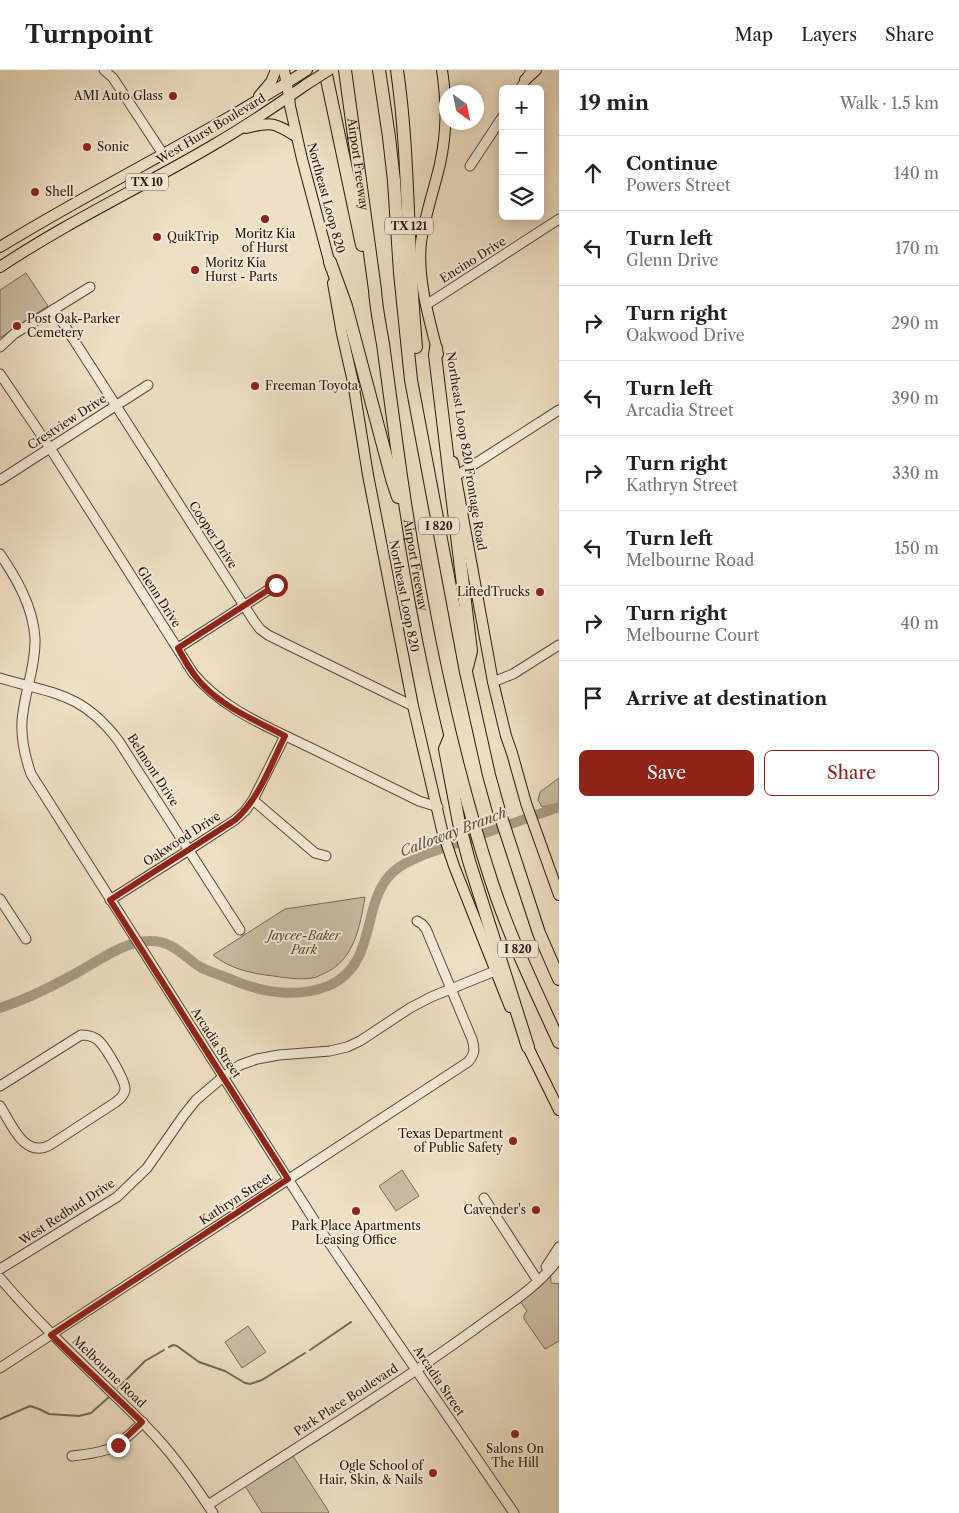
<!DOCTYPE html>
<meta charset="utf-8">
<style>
body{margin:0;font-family:"Libre Caslon Text",serif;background:#f2f2f2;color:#222}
.controls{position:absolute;right:15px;top:15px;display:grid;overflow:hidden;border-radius:8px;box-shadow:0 2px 12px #0003}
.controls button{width:45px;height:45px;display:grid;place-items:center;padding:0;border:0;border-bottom:1px solid #e0e0e0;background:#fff;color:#222;font:25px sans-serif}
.compass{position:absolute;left:439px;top:15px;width:45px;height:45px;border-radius:50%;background:#fff;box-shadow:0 2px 12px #0003;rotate:147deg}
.stop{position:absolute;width:15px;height:15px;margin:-11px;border:4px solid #8f2418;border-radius:50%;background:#fff}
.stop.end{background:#8f2418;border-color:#fff;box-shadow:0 1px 5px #0008}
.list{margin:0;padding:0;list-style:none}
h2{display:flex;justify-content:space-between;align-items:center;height:65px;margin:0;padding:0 20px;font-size:21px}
h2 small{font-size:16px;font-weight:400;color:#767676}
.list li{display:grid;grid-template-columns:32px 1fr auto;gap:15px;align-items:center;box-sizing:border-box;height:75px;padding:0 20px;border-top:1px solid #e0e0e0}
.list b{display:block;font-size:19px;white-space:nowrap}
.list p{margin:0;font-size:16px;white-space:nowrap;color:#767676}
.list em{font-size:16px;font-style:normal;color:#767676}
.actions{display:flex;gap:10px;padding:15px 20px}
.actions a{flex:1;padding:11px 0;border:1px solid #8f2418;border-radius:8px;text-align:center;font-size:18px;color:#8f2418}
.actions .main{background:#8f2418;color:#fff}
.icon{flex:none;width:28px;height:28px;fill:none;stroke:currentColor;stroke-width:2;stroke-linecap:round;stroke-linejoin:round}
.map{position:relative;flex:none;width:559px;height:1443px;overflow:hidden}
header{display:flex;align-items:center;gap:30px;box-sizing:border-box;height:70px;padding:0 25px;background:#fff;border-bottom:1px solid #e0e0e0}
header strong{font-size:24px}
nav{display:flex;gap:28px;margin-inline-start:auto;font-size:18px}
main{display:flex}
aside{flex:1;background:#fff}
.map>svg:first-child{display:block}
.green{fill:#ccbea4;stroke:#786a58}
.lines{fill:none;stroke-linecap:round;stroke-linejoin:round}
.stream{stroke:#746654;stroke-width:2}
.river{stroke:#aa9b84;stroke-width:10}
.minor-casing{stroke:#574839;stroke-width:11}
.major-casing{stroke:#24160b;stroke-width:12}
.highway-casing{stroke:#24160b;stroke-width:14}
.minor{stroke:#f5ebd8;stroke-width:9}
.major{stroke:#efe0c3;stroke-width:10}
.highway{stroke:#efe0c3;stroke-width:12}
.major-bridge-casing{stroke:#24160b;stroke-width:12;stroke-linecap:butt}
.major-bridge{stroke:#efe0c3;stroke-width:10}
.route{stroke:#8f2418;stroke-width:6}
.poi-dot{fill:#8f2418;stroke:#f5ebd8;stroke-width:2}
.labels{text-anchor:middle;stroke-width:4;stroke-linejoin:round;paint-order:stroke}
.shield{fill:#f5ebd8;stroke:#635648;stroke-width:1}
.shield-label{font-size:11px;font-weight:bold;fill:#24160b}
.poi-label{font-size:12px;fill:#24160b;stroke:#f5ebd8;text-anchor:start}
.street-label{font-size:12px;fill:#24160b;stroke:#f5ebd8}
.park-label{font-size:12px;font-style:italic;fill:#564839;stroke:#f5ebd8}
.water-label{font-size:14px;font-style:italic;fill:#5a4b3b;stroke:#f5ebd8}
</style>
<header>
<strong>Turnpoint</strong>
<nav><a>Map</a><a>Layers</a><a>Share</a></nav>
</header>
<main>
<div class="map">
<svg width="559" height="1443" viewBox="0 0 559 1443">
<rect width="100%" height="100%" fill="#efe0c3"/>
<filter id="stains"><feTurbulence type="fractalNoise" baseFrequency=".004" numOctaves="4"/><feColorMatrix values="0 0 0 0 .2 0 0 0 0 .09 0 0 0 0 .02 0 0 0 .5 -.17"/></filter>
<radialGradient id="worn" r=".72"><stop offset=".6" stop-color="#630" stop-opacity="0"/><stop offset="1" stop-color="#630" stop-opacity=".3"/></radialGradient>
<g class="green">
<path d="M26,203L48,236L0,268V220Z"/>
<path d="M559,708V733L542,737L538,730L540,722Z"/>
<path d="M365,827C360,857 354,891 323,904C320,905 316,908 312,908C300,910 286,908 274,906C253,904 230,899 213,885L285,839Z"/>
<path d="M402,1100L419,1126L396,1141L379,1116Z"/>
<path d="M549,1207L551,1208V1213L559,1214V1271L545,1279L524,1249V1245L527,1241L519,1230Z"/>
<path d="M248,1256L266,1282L242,1298L225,1272Z"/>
<path d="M293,1386L329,1442L328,1443H262L245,1416Z"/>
</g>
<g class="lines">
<g class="stream">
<path d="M169,1277L173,1275L177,1276L199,1292L225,1301L245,1313L250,1314L262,1310L305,1283"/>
<path d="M310,1280L351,1252"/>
<path d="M118,1318L145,1291L164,1280"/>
<path d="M0,1349L30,1336L39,1339L49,1344L79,1346L91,1343L109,1327"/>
</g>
<path class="river" d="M0,938C24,930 47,919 69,907C93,895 124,870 151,871C171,871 182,884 197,895C206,901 215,903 225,907C233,910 241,914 249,916C273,924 304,926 328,916C379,894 360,832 393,802C403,793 414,789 426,784L559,737"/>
<g class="minor-casing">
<g id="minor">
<path d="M104,0L113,8L163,84"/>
<path d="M520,19L529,4"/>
<path d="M470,96L503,46"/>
<path d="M426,235L559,149"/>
<path d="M54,239L254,551L260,559L268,565L284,573L413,636"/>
<path d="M0,277L14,264L90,217"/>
<path d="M0,304L50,378L193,603C222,639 268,657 309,677C345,695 382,713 419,731L438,737"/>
<path d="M456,406L559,340"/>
<path d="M0,410L148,315"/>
<path d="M0,484C17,509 33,537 35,568C36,596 24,623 22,651C21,669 25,687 31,704L321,1161L514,1443"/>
<path d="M178,578L276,515"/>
<path d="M0,608C53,624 81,622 118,670L240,860"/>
<path d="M493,612L513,604L559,575"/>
<path d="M253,730L315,783L326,786"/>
<path d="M0,829L26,869"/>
<path d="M110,830L189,780L235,750L245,741L253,730L285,666"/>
<path d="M0,1016L81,965C88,965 94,966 99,971C106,978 126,1011 125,1020C124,1025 120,1029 116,1032L50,1075C24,1089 11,1053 0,1036"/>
<path d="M484,1128L538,1211"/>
<path d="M546,1197L559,1177"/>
<path d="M0,1199L117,1127L147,1098L184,1045L196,1030L223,1007L240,995L257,989L279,985L330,981L347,977L360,971L410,938L431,927L495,901"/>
<path d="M0,1208C32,1246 68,1280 104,1315C122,1333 141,1350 158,1369C179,1392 196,1417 213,1443"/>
<path d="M0,1298L468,992C475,984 475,979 472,969L426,859L422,854L417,851"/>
<path d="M72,1386C110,1382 116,1379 143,1352"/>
<path d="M208,1435C297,1377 389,1321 475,1259C504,1237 538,1218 559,1188"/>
</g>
</g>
<g class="major-casing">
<g id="major">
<path d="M284,0L289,26L290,36L302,89L331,198"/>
<path d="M525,10L536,0"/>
<path d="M259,26L271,12L276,0"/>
<path d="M246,58C272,51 275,53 297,67"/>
<path d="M0,177C101,115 207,64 307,0"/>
<path d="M0,197C69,151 144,116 215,74C246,56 277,35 307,14"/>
<path d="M333,213L342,264L353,312L368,405L413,636L442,760L454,796L510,937"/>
<path d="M438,284C429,248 417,209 421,172C425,145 434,120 440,94C447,61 447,34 442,0"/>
<path d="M453,392L493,612L506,666L512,683L526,733L559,825"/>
<path d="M525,971L559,1040"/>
</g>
</g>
<g class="highway-casing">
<g id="highway">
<path d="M325,0L362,175"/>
<path id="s1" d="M345,0L375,220C376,238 380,256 383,274C387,304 391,334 395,363C415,514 444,665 491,810C509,866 535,919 559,972"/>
<path d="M379,0L389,67L394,111L400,203L411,310L466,602L489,705L499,741L539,863L559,909"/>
<path d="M397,0C407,69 407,136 411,205C412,229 414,253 416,277"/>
<path d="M330,192L346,236L392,409L398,427"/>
<path d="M436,278L435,285L471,581L467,597"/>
<path d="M450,667L445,679L459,753L469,791L528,977"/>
</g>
</g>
<use href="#minor" class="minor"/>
<use href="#major" class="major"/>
<use href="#highway" class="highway"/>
<g class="major-bridge-casing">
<path id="major-bridge" d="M307,14L329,0"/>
</g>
<use href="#major-bridge" class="major-bridge"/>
</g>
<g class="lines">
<path class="route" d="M118,1375L142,1352L51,1265L288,1109L110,830L235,750C259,729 271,694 285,666C257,651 224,638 202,614C192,604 185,591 178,578L276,515"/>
</g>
<g class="poi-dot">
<circle cx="173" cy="26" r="5"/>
<circle cx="87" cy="77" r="5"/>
<circle cx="35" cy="122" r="5"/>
<circle cx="265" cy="149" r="5"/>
<circle cx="157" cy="167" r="5"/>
<circle cx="195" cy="200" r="5"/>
<circle cx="17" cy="256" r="5"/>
<circle cx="255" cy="316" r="5"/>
<circle cx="540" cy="522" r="5"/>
<circle cx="513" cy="1071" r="5"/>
<circle cx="536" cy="1140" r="5"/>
<circle cx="356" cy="1141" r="5"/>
<circle cx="515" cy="1364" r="5"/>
<circle cx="433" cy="1403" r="5"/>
</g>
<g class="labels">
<g class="shield">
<rect x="126" y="103.5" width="42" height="17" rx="4"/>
<rect x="385" y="147.5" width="48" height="17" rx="4"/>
<rect x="419" y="447.5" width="40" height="17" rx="4"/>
<rect x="498" y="870.5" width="40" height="17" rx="4"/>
</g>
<g class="shield-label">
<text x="147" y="116">TX 10</text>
<text x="409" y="160">TX 121</text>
<text x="439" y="460">I 820</text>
<text x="518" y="883">I 820</text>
</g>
<g class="poi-label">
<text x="163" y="30" text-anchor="end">AMI Auto Glass</text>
<text x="97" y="81">Sonic</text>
<text x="45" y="126">Shell</text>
<text x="265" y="168" text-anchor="middle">Moritz Kia<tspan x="265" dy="14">of Hurst</tspan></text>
<text x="167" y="171">QuikTrip</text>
<text x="205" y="197">Moritz Kia<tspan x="205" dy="14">Hurst - Parts</tspan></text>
<text x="27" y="253">Post Oak-Parker<tspan x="27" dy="14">Cemetery</tspan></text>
<text x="265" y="320">Freeman Toyota</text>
<text x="530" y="526" text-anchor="end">LiftedTrucks</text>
<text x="503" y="1068" text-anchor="end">Texas Department<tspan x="503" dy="14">of Public Safety</tspan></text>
<text x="526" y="1144" text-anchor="end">Cavender's</text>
<text x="356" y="1160" text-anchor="middle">Park Place Apartments<tspan x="356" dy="14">Leasing Office</tspan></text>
<text x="515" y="1383" text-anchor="middle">Salons On<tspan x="515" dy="14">The Hill</tspan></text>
<text x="423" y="1400" text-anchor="end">Ogle School of<tspan x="423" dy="14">Hair, Skin, &amp; Nails</tspan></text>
</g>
<g class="street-label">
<text transform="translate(211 59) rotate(-31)" y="4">West Hurst Boulevard</text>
<text dy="4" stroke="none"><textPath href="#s1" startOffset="95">Airport Freeway</textPath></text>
<text transform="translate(326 128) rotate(75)" y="4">Northeast Loop 820</text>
<text transform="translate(473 190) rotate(-32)" y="4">Encino Drive</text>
<text transform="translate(67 352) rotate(-33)" y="4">Crestview Drive</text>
<text transform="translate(466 381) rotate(81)" y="4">Northeast Loop 820 Frontage Road</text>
<text transform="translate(213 465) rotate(57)" y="4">Cooper Drive</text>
<text dy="4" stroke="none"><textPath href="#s1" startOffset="500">Airport Freeway</textPath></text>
<text transform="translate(404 526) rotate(79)" y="4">Northeast Loop 820</text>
<text transform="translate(159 527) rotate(57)" y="4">Glenn Drive</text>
<text transform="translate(153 700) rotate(57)" y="4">Belmont Drive</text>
<text transform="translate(182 769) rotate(-33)" y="4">Oakwood Drive</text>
<text transform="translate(216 973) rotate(57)" y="4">Arcadia Street</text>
<text transform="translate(236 1129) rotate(-33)" y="4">Kathryn Street</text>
<text transform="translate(67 1142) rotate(-33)" y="4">West Redbud Drive</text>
<text transform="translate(109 1302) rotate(44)" y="4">Melbourne Road</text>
<text transform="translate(439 1311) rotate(56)" y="4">Arcadia Street</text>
<text transform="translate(346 1330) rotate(-33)" y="4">Park Place Boulevard</text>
</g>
<g class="park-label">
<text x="304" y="870">Jaycee-Baker<tspan x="304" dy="14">Park</tspan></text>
</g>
<g class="water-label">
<text transform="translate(453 762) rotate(-21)" y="5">Calloway Branch</text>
</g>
</g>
<rect width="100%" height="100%" filter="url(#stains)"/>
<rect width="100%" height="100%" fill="url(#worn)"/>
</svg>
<div class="controls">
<button>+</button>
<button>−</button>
<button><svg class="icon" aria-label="layers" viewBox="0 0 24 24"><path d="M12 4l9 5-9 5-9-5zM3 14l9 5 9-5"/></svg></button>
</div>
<svg class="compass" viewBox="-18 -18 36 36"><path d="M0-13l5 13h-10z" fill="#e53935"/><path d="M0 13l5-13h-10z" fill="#767676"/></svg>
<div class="stop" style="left:276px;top:515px"></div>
<div class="stop end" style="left:118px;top:1375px"></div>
</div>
<aside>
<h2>19 min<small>Walk · 1.5 km</small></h2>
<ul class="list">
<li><svg class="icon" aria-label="ahead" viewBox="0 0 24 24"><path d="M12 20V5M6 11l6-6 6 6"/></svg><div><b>Continue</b><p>Powers Street</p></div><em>140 m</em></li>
<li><svg class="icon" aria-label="left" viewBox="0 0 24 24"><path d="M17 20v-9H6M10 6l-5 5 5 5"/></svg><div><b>Turn left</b><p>Glenn Drive</p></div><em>170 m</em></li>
<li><svg class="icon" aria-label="right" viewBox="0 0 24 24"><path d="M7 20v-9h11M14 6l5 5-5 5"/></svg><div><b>Turn right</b><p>Oakwood Drive</p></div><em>290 m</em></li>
<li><svg class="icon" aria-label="left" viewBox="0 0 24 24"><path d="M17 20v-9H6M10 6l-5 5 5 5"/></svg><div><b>Turn left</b><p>Arcadia Street</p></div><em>390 m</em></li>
<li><svg class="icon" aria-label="right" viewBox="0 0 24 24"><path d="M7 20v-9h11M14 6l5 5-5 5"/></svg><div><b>Turn right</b><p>Kathryn Street</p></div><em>330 m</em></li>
<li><svg class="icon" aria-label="left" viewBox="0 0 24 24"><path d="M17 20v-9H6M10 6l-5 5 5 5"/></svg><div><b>Turn left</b><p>Melbourne Road</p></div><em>150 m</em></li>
<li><svg class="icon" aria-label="right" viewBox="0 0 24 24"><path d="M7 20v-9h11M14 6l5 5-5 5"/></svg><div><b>Turn right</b><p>Melbourne Court</p></div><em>40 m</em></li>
<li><svg class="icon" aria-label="arrive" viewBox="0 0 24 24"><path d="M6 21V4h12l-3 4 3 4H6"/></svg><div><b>Arrive at destination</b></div></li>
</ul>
<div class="actions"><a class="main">Save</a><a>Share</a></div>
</aside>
</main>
